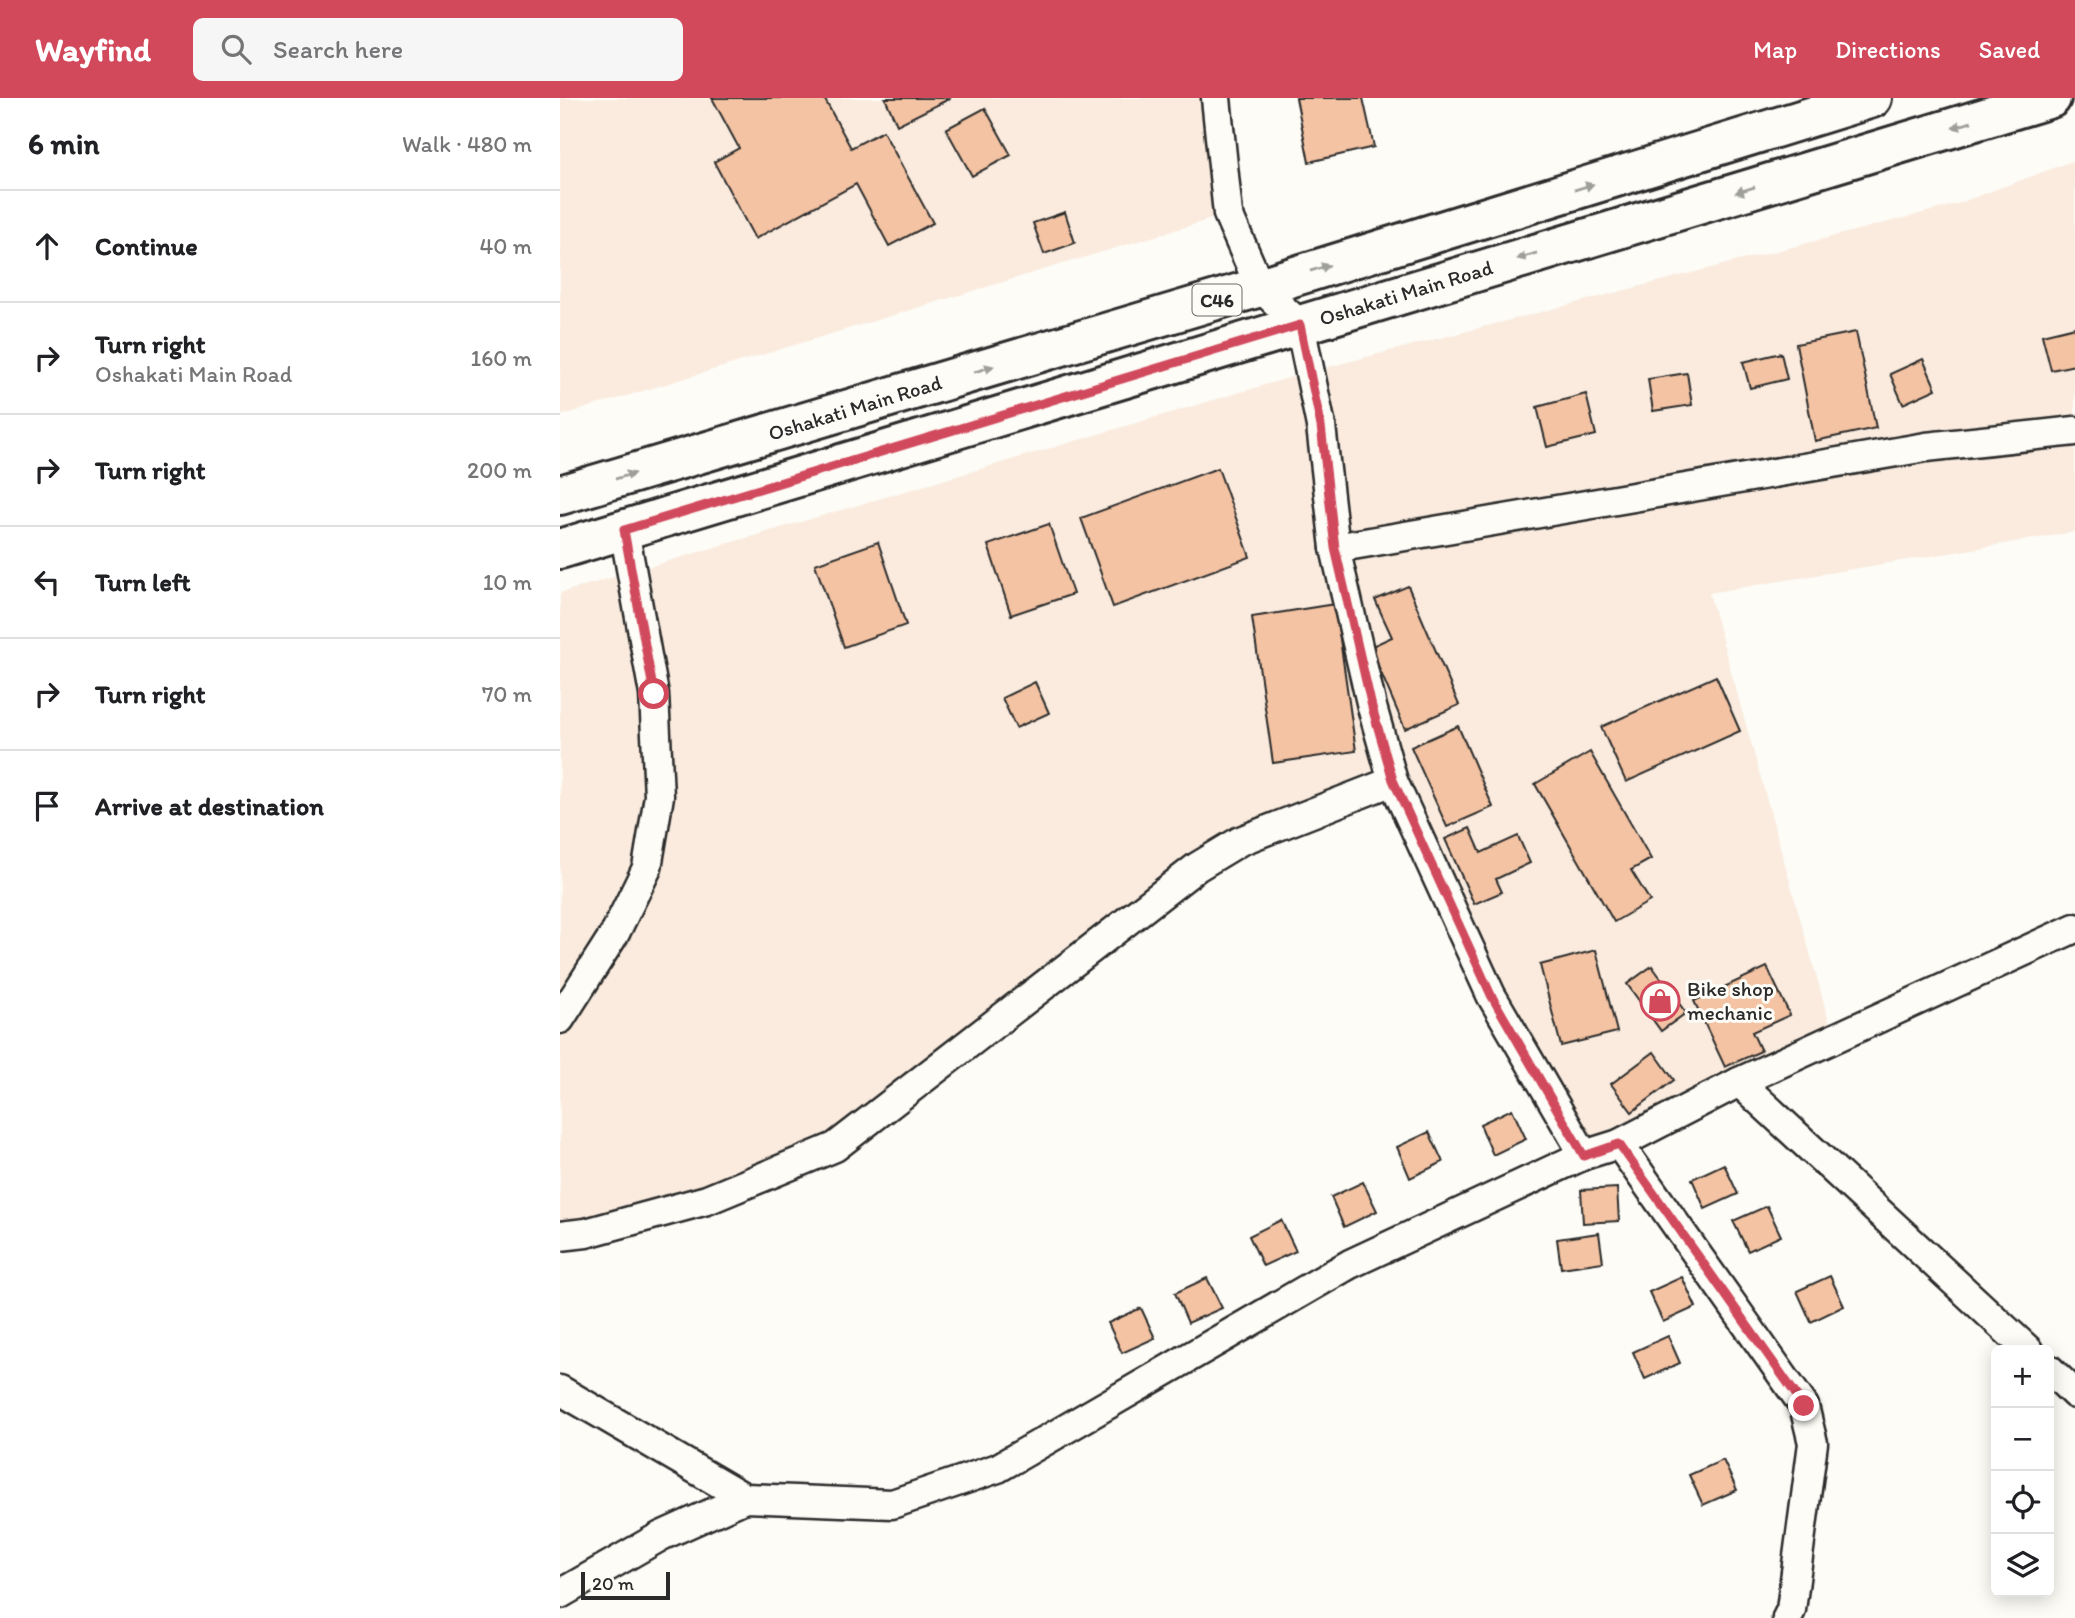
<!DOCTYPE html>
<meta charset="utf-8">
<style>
body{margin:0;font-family:Itim,sans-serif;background:#f6f6f6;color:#202124}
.controls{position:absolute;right:21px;bottom:21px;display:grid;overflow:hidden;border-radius:10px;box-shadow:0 4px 18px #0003}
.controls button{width:63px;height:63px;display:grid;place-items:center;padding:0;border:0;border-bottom:2px solid #e0e0e0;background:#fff;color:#202124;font:35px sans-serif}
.scale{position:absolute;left:21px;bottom:18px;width:89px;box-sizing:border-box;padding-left:7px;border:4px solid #2b2b2b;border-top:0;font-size:19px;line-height:24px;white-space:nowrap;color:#2b2b2b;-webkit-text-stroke:5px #fdfcf7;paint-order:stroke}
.stop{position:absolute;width:21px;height:21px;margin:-16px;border:5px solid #d1495b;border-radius:50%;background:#fff}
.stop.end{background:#d1495b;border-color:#fff;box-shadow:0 2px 7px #0008}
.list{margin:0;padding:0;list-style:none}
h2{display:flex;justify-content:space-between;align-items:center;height:91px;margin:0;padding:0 28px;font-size:30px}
h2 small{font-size:23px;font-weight:400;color:#757577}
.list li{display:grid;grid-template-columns:46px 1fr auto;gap:21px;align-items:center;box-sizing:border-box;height:112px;padding:0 28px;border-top:2px solid #e0e0e0}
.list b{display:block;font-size:26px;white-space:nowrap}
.list p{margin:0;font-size:23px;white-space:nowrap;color:#757577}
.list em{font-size:23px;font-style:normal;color:#757577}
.icon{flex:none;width:38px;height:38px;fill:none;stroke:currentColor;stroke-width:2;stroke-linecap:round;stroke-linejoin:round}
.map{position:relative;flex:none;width:1515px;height:1520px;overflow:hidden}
header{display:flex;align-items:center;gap:42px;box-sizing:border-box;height:98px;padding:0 35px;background:#d1495b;color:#fff}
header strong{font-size:33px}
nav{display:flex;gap:38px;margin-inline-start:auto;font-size:24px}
.search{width:490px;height:63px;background:#f6f6f6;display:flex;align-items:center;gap:18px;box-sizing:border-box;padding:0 24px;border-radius:10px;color:#757577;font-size:26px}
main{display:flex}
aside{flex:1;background:#fff}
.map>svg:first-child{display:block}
.built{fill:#faebde}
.building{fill:#f3c3a3;stroke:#2b2b2b;stroke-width:2}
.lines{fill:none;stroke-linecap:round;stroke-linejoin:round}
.street-casing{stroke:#2b2b2b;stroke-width:33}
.primary-casing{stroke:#2b2b2b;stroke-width:44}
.street{stroke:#fdfcf7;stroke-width:28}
.primary{stroke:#fdfcf7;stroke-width:38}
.oneway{fill:#9e9e9b}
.route{stroke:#d1495b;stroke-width:9}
.labels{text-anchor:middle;stroke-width:6;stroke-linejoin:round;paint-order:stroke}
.shield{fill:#fdfcf7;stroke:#6a6a68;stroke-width:2}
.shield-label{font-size:19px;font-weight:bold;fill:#2b2b2b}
.street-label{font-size:21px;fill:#2b2b2b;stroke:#fdfcf7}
.poi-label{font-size:21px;fill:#2b2b2b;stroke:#fdfcf7;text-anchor:start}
</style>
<header>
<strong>Wayfind</strong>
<div class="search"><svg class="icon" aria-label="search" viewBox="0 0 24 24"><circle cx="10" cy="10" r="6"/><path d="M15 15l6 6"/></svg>Search here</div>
<nav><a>Map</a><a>Directions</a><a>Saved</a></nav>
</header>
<main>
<aside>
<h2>6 min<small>Walk · 480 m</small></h2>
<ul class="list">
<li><svg class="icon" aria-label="ahead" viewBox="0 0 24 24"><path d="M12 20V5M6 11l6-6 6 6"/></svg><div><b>Continue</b></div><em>40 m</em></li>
<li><svg class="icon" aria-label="right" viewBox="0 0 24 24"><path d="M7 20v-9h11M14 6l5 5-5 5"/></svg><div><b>Turn right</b><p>Oshakati Main Road</p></div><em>160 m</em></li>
<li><svg class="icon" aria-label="right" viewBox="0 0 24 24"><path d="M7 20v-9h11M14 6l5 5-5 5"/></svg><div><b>Turn right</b></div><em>200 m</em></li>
<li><svg class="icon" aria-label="left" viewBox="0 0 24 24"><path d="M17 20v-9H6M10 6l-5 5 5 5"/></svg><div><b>Turn left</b></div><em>10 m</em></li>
<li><svg class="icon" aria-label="right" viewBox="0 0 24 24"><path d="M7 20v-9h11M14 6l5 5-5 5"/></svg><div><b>Turn right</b></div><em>70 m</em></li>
<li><svg class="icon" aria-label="arrive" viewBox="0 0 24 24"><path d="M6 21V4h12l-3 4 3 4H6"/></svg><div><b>Arrive at destination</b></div></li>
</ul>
</aside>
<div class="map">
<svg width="1515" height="1520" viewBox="0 0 1515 1520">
<rect width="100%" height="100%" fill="#fdfcf7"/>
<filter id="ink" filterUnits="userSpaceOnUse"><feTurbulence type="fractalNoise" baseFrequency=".0143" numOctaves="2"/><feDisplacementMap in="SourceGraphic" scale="14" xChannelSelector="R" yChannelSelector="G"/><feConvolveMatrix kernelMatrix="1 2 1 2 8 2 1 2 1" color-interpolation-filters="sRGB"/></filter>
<g filter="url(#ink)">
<g class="built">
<path d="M0,0H656L668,116L0,318Z"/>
<path d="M1515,62V434L1149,495L1274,941L1024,1057L833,683L680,743L275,1049L0,1138V495L749,274L1394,107Z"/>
</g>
<g class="building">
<path d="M152,0H264L291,50L323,33L373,125L329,148L296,86L195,141L154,64L179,50Z"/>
<path d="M325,0H391L337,27Z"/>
<path d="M736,0H803L814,49L749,64Z"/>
<path d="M425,10L451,57L412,78L386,31Z"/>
<path d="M505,114L515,145L484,156L473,125Z"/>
<path d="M1515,229V267L1491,272L1482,237Z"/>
<path d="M1296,234L1316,330L1255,343L1236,246Z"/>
<path d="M1221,255L1227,281L1190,290L1183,264Z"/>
<path d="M1363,261L1376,291L1343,306L1330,276Z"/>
<path d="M1127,275L1132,307L1093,313L1088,281Z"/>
<path d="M1026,296L1036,337L987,349L977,309Z"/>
<path d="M658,370L690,459L553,509L521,420Z"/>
<path d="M489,426L513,496L451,517L428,447Z"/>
<path d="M318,444L346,527L284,549L255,466Z"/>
<path d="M848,488L899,607L845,631L810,549L832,539L815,502Z"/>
<path d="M775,506L796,653L713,665L692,519Z"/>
<path d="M1156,578L1180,633L1066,684L1041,629Z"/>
<path d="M475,584L489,615L456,630L442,600Z"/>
<path d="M898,628L933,709L887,729L851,649Z"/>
<path d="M1030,654L1091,761L1071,772L1090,803L1054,824L975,686Z"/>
<path d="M910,730L921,755L958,738L970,765L936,781L942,794L914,806L885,741Z"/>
<path d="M1036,852L1057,934L1001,948L980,867Z"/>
<path d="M1092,868L1126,915L1101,933L1067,886Z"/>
<path d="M1207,869L1230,917L1192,934L1201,953L1165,969L1134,903Z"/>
<path d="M1094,954L1114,982L1072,1014L1051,986Z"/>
<path d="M952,1011L966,1041L933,1057L920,1026Z"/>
<path d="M869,1034L883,1064L850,1080L837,1049Z"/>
<path d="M1164,1066L1178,1096L1145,1111L1132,1081Z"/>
<path d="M803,1084L817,1113L784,1129L771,1099Z"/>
<path d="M1057,1090L1059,1123L1023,1125L1021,1092Z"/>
<path d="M1207,1108L1221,1138L1188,1153L1173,1123Z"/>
<path d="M721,1122L736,1153L703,1168L689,1138Z"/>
<path d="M1039,1135L1043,1164L1001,1170L997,1141Z"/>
<path d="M1270,1178L1284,1208L1251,1224L1237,1193Z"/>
<path d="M1122,1179L1136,1209L1103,1224L1089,1194Z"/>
<path d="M647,1180L662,1210L628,1225L615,1195Z"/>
<path d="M581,1210L595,1240L562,1255L548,1225Z"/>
<path d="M1108,1238L1120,1265L1085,1281L1073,1254Z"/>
<path d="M1163,1362L1177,1392L1143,1407L1129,1377Z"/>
</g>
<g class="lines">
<g class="street-casing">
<g id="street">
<path d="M656,0L668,116L700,189L740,227L761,328L775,450L812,609L833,683L931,897L1024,1057"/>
<path d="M775,450L1366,349L1515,333"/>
<path d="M0,921L55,835L87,770L99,698L94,596L64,432"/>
<path d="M1179,984L1468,1252"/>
<path d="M1059,1046L1244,1308L1253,1345L1231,1512L1227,1520"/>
<path d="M0,1138L26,1135L147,1102L275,1049L637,769L680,743L833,683"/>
<path d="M1489,1271L1515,1296"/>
<path d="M0,1292L185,1400"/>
<path d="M0,1496L101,1438L185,1400L332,1406L438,1370L790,1166L1024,1057L1059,1046L1179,984L1515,830"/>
</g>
</g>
<g class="primary-casing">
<g id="primary">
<path d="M0,397L700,189L1312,0"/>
<path d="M0,451L1491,0"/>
</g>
</g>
<use href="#street" class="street"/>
<use href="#primary" class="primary"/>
</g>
<defs><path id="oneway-solid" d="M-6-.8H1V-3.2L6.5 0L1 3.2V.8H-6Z" transform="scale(1.75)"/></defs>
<g class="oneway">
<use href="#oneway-solid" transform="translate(1402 27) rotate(163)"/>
<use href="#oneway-solid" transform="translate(1024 89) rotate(-17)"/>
<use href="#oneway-solid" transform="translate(1185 92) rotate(163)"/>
<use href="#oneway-solid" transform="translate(967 158) rotate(163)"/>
<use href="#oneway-solid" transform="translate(760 170) rotate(-17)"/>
<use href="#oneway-solid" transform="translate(424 271) rotate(-17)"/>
<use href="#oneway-solid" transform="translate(65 378) rotate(-17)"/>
</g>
</g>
<g class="lines" filter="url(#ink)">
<path class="route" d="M94,596L64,432L740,227L761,328L775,450L812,609L833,682L931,897L1024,1058L1059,1046L1244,1308"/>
</g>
<defs>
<g id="shop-ring" transform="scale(2.0125)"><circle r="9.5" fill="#fdfcf7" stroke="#d1495b" stroke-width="1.5"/><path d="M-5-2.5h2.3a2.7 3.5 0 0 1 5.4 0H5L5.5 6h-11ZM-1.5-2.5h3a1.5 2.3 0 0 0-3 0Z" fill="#d1495b"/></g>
</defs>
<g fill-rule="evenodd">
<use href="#shop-ring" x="1100" y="903"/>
</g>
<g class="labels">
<rect class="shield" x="632.5" y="186.5" width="49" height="31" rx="5"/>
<g class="shield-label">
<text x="657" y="209">C46</text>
</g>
<g class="street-label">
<text transform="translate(846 195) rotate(-17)" y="7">Oshakati Main Road</text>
<text transform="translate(295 310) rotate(-17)" y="7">Oshakati Main Road</text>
</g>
<g class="poi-label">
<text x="1127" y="898">Bike shop<tspan x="1127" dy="24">mechanic</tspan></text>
</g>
</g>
</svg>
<div class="controls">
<button>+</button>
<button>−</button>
<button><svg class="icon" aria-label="locate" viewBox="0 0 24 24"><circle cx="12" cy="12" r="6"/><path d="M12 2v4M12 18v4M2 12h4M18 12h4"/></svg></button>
<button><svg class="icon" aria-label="layers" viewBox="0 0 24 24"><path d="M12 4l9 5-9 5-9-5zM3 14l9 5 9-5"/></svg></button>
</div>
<div class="scale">20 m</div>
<div class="stop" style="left:94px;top:596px"></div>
<div class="stop end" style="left:1244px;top:1308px"></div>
</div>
</main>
